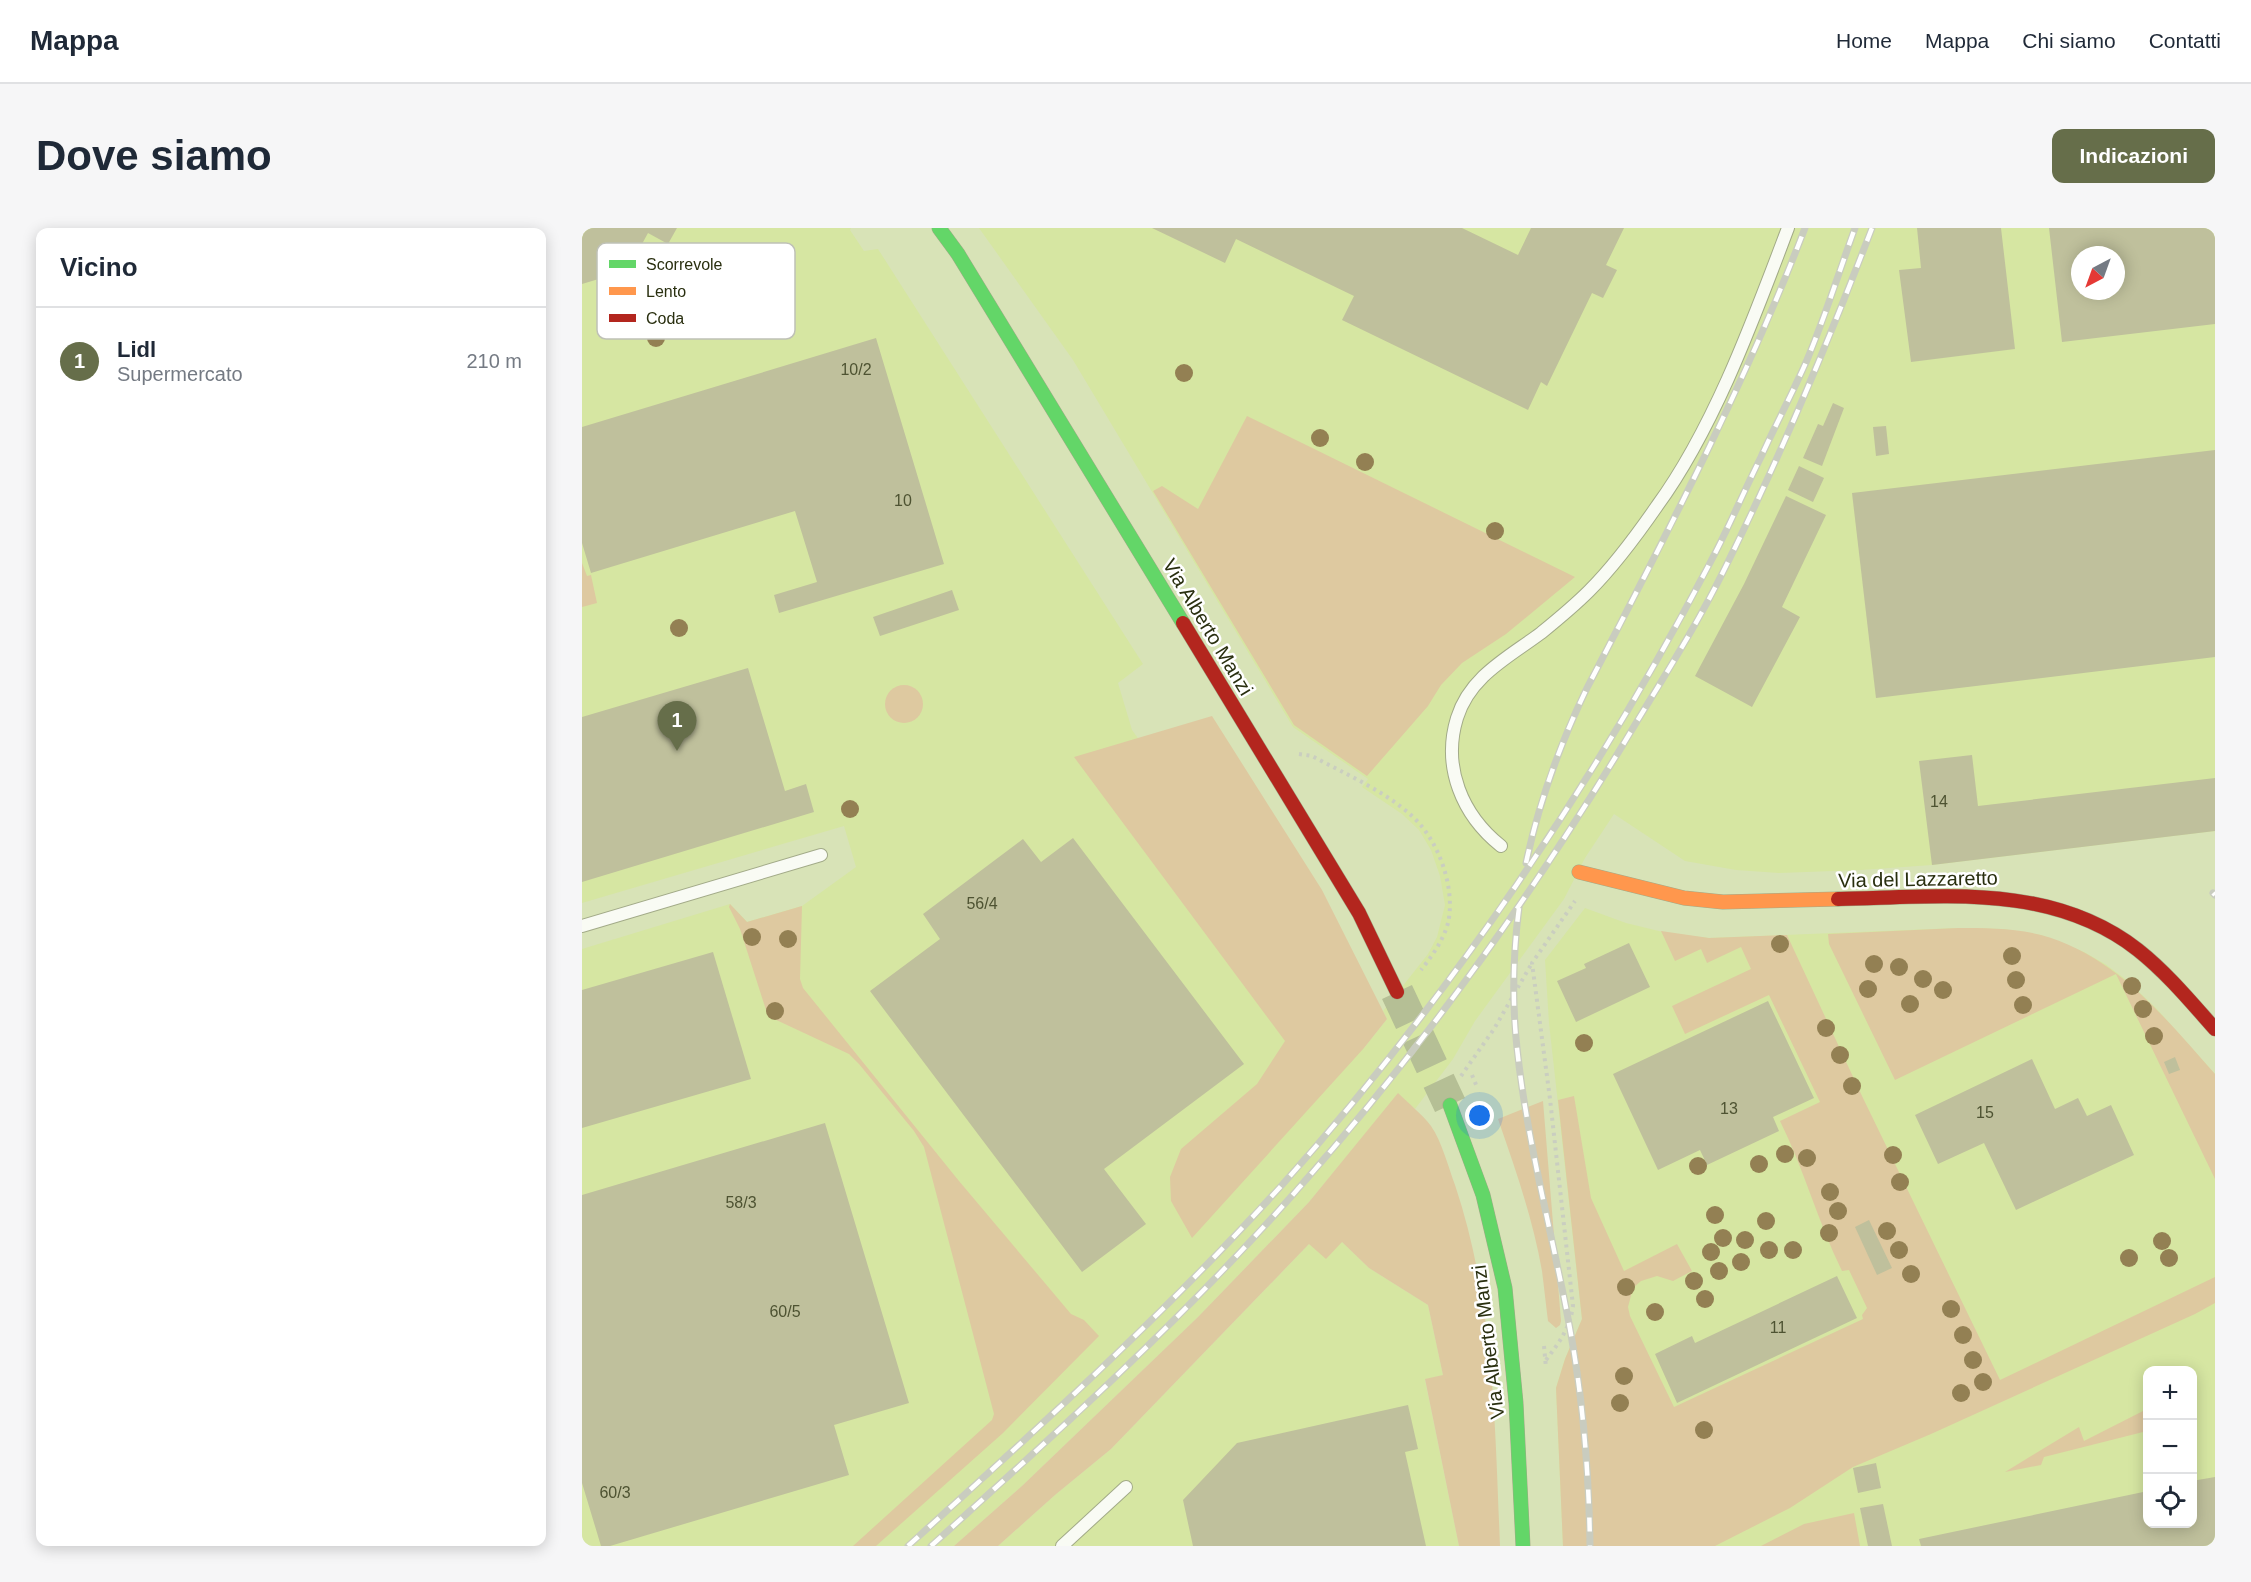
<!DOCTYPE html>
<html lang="it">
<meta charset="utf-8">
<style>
body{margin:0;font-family:Helvetica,sans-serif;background:#f6f6f7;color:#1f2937}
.controls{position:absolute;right:18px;bottom:18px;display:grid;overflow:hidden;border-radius:12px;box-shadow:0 3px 15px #0003}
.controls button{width:54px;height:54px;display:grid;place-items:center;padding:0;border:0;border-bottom:2px solid #e0e1e3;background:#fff;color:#1f2937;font:30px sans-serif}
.compass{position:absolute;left:1489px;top:18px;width:54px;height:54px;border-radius:50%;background:#fff;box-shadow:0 3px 15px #0003;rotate:221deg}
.you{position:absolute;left:898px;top:888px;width:21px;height:21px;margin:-15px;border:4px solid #fff;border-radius:50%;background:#1a73e8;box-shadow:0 0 0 9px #1a73e833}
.badge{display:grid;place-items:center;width:39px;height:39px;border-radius:50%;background:#666e4a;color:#fff;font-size:20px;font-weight:700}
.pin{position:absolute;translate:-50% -50px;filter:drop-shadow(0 2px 3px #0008)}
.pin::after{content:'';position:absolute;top:32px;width:21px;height:18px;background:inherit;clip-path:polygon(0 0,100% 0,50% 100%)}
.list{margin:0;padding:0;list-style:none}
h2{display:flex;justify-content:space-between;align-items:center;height:78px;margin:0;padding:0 24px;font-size:26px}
h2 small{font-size:20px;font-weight:400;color:#747a83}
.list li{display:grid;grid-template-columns:39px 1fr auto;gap:18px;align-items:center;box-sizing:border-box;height:108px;padding:0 24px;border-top:2px solid #e0e1e3}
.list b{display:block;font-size:22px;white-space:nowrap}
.list p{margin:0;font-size:20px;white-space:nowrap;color:#747a83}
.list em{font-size:20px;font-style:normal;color:#747a83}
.icon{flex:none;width:33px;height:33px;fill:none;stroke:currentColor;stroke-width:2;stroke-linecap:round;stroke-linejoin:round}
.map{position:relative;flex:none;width:1633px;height:1318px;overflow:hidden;border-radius:12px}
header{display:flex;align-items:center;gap:36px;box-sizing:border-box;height:84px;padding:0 30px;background:#fff;border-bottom:2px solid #e0e1e3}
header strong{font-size:28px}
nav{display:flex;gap:33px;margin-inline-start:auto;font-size:21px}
.intro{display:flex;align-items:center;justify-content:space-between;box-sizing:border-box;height:144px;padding:0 36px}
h1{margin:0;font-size:42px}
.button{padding:15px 27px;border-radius:12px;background:#666e4a;color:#fff;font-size:21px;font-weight:700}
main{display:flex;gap:36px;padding:0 36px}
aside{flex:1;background:#fff;border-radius:12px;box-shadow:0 3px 15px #0003}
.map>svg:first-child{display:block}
.built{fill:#d6e6a2;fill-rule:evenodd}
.green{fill:#dec9a0}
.building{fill:#bfc09c;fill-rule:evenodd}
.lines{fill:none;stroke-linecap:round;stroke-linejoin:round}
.secondary-tunnel{stroke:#b5bf95;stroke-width:33;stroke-dasharray:33 16;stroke-linecap:butt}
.lane-casing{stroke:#a2aa88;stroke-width:14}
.fast-casing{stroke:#a2aa88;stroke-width:15}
.slow-casing{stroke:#a2aa88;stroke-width:15}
.jam-casing{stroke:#a2aa88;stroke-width:15}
.path{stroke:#cacec0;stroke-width:4;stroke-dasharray:3 4.5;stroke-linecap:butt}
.lane{stroke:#f9fbf4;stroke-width:12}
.fast{stroke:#63d668;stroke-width:14}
.slow{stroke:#ff974d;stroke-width:14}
.jam{stroke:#b3261e;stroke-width:14}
.rail-casing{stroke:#c9ccbf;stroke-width:7}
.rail{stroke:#fff;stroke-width:4.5;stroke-dasharray:14;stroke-linecap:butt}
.tree{fill:#938053}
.labels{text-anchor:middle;stroke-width:5;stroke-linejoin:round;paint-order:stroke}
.number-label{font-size:16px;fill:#4e5332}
.street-label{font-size:20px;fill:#292f0f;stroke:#fff}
.key{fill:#fff;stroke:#bfc1b7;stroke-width:1.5}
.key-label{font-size:16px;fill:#292f0f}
</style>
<header>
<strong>Mappa</strong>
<nav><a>Home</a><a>Mappa</a><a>Chi siamo</a><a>Contatti</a></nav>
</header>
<div class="intro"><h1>Dove siamo</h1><a class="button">Indicazioni</a></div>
<main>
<aside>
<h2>Vicino<small></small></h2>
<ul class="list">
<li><span class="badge">1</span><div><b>Lidl</b><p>Supermercato</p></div><em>210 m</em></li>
</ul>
</aside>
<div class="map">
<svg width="1633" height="1318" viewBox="0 0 1633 1318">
<rect width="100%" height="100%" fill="#d8e3b7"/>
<g class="built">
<path d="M0,0H269L268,2L282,23L296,21L561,436L536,455L550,502L782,820L805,791L801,783L846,726L855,709L863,677L858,648L849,622L837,602L820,586L780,559L786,551L711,499L491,132L397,0H1633V603L1350,637L1279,642L1197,645L1154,642L1103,633L1032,586L1003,630L982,671L893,793L871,831L833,881L816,866L727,974L616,1089L441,1257L372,1318H0V721L148,676L165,694L220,678L274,639L262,598L0,675ZM1498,27H1534V63H1498Z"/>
<path d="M1003,680L1044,695L1085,705L1127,710L1376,700L1421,701L1459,707L1502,724L1523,736L1542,750L1573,779L1633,846V1318H981L974,1160L983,1131L1000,1091L967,795L963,732ZM1566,1142H1610V1296H1566Z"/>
<path d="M760,1014L787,1040L846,1077L861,1147L843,1152L877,1318H416L473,1267L529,1221L728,1015Z"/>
</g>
<g class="green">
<path d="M665,188L993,349L924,406L880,435L859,457L846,478L785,548L712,497L571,263L580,258L616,281Z"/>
<path d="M0,335L5,348L9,347L15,375L0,379Z"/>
<circle cx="322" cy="476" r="19"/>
<path d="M630,488L740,662L805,791L782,820L610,1010L589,973L588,949L599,921L675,856L703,813L492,529Z"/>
<path d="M148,676L165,694L220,678L218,751L221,760L377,953L489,1086L502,1092L517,1108L421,1205L294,1318H271L410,1192L412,1186L342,919L332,903L277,836L267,826L190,790L185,785L158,701L147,679Z"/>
<path d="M1376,700C1403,700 1432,700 1459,707C1535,728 1583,790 1633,846V951L1534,746L1313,852L1247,716L1246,706Z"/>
<path d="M1079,703L1127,710L1205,707L1280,868L1418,1152L1633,1049V1075L1613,1086L1349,1206L1271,1239L1208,1280L1133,1318H981L974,1160L983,1131L1000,1091L976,872L992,868L1009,970L1042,1043L1095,1016L1110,1043L1091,1053L1075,1048L1059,1053L1051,1060L1046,1079L1048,1088L1092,1179L1281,1091L1280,1087L1285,1080L1267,1042L1260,1043C1236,994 1222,941 1198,893L1238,874L1187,767L1103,806L1090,778L1169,741L1159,719L1125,735L1119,721L1093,733Z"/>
<path d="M816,865C827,876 840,886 849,898C860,914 866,938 873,957C912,1073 913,1196 918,1318H877L843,1151L861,1147L846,1077L787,1040L760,1014L744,1031L727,1016L529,1221L473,1267L416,1318H372L441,1257L616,1089L727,974Z"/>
<path d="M961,873L979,1093L978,1097L974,1100L966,1093C964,1077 962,1059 960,1043C951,991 933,940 916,891Z"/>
<path d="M1565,1181V1203L1462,1229L1459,1237L1423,1244L1497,1199L1502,1213Z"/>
<path d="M1272,1285L1278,1318H1179L1222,1296Z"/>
</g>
<g class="building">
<path d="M0,0H95L86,16L66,5L54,27L27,34L30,47L0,56Z"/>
<path d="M570,0H880L936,27L949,0H1042L1024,37L1035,42L1021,70L1010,65L965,158L959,154L946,182L760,92L772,68L654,11L643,35Z"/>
<path d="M1335,0H1419L1433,121L1329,134L1317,42L1339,40Z"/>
<path d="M1467,0H1633V96L1480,114ZM1498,27H1534V63H1498Z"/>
<path d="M294,110L362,336L197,385L192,367L235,354L213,283L9,345L0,315V199Z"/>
<path d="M1251,175L1262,180L1240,238L1221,230L1236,196L1241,198Z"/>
<path d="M1304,198L1307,226L1294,228L1291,199Z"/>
<path d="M1633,222V429L1294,470L1270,265Z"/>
<path d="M1217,238L1242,250L1231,274L1206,262Z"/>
<path d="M1204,268L1244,287L1200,379L1218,389L1170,479L1113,448L1162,356Z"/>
<path d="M370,362L377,382L298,408L291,389Z"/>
<path d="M166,440L203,563L224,556L232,584L0,654V489Z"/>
<path d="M1390,527L1396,578L1633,550V603L1350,637L1337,533Z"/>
<path d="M491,610L662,836L522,941L564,996L500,1044L288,763L358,711L341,686L441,611L459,634Z"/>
<path d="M1047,715L1068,759L994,794L975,753L1004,740L1002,736Z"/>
<path d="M131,724L169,851L0,900V762Z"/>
<path d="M1186,773L1232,870L1191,889L1197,903L1125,937L1118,922L1076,942L1031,846Z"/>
<path d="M1593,829L1598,842L1587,846L1582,834Z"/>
<path d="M1450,831L1473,881L1496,870L1505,888L1529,877L1552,927L1434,982L1402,915L1356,936L1333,887Z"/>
<path d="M243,895L327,1175L252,1197L267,1247L28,1318H19L0,1255V967Z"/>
<path d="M1287,992L1310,1040L1295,1047L1273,999Z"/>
<path d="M1255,1048L1275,1090L1095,1175L1073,1126L1110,1108L1113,1115Z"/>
<path d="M826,1177L836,1221L823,1224L844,1318H611L601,1272L655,1215Z"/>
<path d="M1294,1235L1299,1260L1276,1265L1271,1240Z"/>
<path d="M1633,1249V1318H1339L1337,1311L1566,1263V1296H1610V1253Z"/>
<path d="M1301,1276L1310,1318H1286L1278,1280Z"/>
</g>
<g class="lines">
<path class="secondary-tunnel" d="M815,764L868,877"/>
<g class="lane-casing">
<g id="lane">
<path d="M919,618C880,587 860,539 875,490C888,448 927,429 959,405C975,392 992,378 1007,363C1029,341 1057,304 1075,278C1132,200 1172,90 1206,0"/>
<path d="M0,698L239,627"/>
<path d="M480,1318L544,1259"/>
</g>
</g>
<g class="fast-casing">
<g id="fast">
<path d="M357,0L376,26L601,395"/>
<path d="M868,877L901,967L923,1060L934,1175L941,1318"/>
</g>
</g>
<g class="slow-casing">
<path id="slow" d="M997,644L1102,670L1141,674L1256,671"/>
</g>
<g class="jam-casing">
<g id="jam">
<path d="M601,395L777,685L815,764"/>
<path d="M1256,671C1359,669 1469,654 1556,722C1585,745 1609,774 1633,801"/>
</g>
</g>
<g class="path">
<path d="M717,526L730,528C765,547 817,569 841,600C860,624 873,664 866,695C861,713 850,728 839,742"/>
<path d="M890,847L895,859"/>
<path d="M879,848L912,801L950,735"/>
<path d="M962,1118L964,1140"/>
<path d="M964,1132C977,1115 988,1100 991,1078L968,871L950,735L993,673"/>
</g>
<use href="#lane" class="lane"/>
<use href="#fast" class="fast"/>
<use href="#slow" class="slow"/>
<use href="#jam" class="jam"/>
<g class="rail-casing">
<g id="rail">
<path d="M944,635C957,574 978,516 1005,460C1083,309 1162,159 1223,0"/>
<path d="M1631,665L1633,667"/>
<path d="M937,680C931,726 930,774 935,820C945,915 971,1008 988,1101C1001,1172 1007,1246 1008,1318"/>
<path d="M326,1318C454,1202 583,1086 700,957C866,772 1014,553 1129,333C1147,299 1162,263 1179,229C1194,196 1211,164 1225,132C1243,89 1257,44 1273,0"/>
<path d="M349,1318C476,1204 602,1090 715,962C844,816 958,657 1057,490C1087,441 1118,391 1143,340C1198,229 1246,115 1290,0"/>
</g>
</g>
<use href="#rail" class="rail"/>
</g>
<g class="tree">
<circle cx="74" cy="110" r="9"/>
<circle cx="602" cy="145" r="9"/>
<circle cx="738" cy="210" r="9"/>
<circle cx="783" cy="234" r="9"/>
<circle cx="913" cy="303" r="9"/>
<circle cx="97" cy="400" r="9"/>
<circle cx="268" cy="581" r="9"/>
<circle cx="170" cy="709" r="9"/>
<circle cx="206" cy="711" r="9"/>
<circle cx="1198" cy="716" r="9"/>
<circle cx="1430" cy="728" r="9"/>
<circle cx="1292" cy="736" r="9"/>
<circle cx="1317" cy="739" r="9"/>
<circle cx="1341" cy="751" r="9"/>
<circle cx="1434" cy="752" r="9"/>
<circle cx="1550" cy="758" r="9"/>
<circle cx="1286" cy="761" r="9"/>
<circle cx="1361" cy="762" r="9"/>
<circle cx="1328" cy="776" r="9"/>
<circle cx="1441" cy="777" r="9"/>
<circle cx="1561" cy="781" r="9"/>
<circle cx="193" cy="783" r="9"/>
<circle cx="1244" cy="800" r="9"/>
<circle cx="1572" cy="808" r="9"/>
<circle cx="1002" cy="815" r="9"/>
<circle cx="1258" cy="827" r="9"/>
<circle cx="1270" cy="858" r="9"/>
<circle cx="1203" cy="926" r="9"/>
<circle cx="1311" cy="927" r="9"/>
<circle cx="1225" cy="930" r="9"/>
<circle cx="1177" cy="936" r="9"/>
<circle cx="1116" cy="938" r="9"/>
<circle cx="1318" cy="954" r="9"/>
<circle cx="1248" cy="964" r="9"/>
<circle cx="1256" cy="983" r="9"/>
<circle cx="1133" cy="987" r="9"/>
<circle cx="1184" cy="993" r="9"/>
<circle cx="1305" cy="1003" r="9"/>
<circle cx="1247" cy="1005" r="9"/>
<circle cx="1141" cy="1010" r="9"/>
<circle cx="1163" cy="1012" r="9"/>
<circle cx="1580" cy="1013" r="9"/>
<circle cx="1187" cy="1022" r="9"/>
<circle cx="1211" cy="1022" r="9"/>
<circle cx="1317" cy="1022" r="9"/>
<circle cx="1129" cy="1024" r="9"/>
<circle cx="1547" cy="1030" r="9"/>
<circle cx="1587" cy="1030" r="9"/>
<circle cx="1159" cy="1034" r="9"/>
<circle cx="1137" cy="1043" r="9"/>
<circle cx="1329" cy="1046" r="9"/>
<circle cx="1112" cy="1053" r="9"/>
<circle cx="1044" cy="1059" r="9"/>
<circle cx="1123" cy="1071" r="9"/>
<circle cx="1369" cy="1081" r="9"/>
<circle cx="1073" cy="1084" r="9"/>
<circle cx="1381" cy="1107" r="9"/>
<circle cx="1391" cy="1132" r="9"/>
<circle cx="1042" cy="1148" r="9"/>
<circle cx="1401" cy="1154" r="9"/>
<circle cx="1379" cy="1165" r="9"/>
<circle cx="1038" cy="1175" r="9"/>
<circle cx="1122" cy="1202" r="9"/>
</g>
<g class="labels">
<g class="number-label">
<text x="274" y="147">10/2</text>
<text x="321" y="278">10</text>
<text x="1357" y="579">14</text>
<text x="400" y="681">56/4</text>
<text x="1147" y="886">13</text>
<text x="1403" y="890">15</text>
<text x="159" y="980">58/3</text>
<text x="203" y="1089">60/5</text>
<text x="1196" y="1105">11</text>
<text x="33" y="1270">60/3</text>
</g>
<g class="street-label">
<text transform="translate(626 399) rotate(59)" y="7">Via Alberto Manzi</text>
<text transform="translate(1336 651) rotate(-1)" y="7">Via del Lazzaretto</text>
<text transform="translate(906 1114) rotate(-97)" y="7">Via Alberto Manzi</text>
</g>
</g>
<rect x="15" y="15" width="198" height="96" rx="9" class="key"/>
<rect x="27" y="32" width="27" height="8" fill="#63d668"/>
<rect x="27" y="59" width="27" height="8" fill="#ff974d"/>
<rect x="27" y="86" width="27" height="8" fill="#b3261e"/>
<g class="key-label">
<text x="64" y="42">Scorrevole</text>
<text x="64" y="69">Lento</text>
<text x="64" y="96">Coda</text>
</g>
</svg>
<div class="controls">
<button>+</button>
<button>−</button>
<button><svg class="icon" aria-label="locate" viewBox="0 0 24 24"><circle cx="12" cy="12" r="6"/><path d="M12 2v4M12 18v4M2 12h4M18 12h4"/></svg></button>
</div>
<svg class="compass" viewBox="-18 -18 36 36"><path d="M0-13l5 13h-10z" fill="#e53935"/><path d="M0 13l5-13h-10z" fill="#747a83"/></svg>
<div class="you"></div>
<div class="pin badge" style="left:95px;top:523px">1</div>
</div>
</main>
